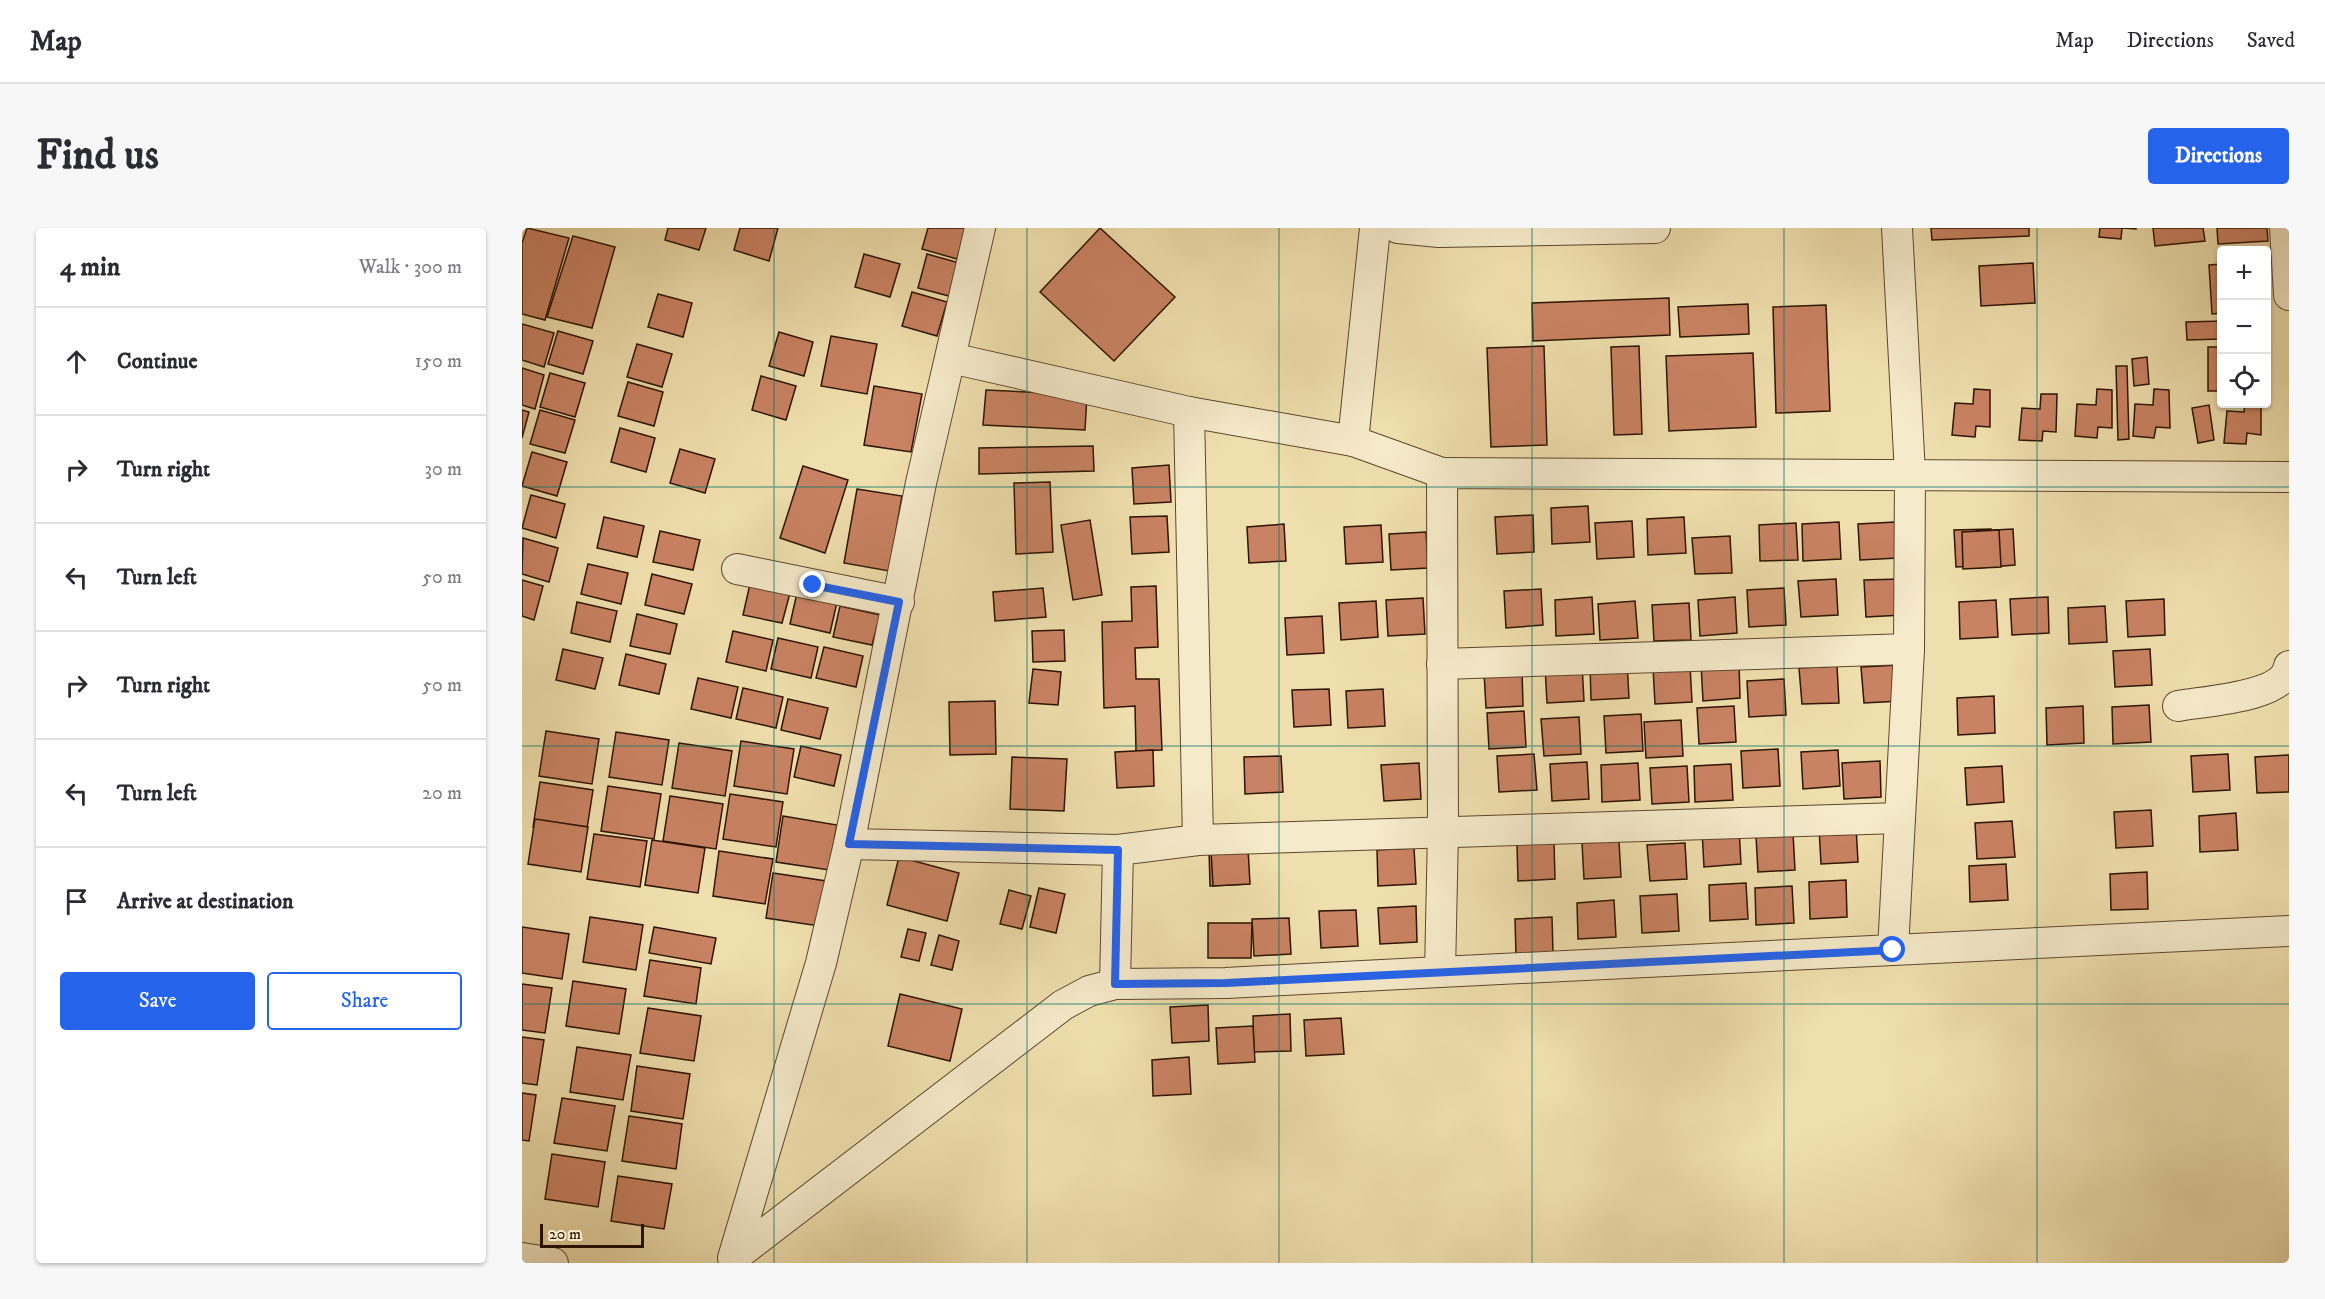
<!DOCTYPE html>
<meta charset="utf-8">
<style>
body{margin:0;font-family:"IM FELL DW Pica",serif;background:#f7f7f7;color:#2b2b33}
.controls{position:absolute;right:18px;top:18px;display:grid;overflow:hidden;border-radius:6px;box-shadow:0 2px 4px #0004}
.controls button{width:54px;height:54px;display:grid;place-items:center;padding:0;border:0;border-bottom:2px solid #e1e1e2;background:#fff;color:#2b2b33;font:30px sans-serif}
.scale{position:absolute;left:18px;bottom:15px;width:104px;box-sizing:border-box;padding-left:6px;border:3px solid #2c1400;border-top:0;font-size:16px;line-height:21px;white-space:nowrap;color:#2c1400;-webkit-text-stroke:4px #f5eaca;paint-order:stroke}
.stop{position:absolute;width:18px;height:18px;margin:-14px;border:4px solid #2563eb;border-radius:50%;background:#fff}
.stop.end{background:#2563eb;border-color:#fff;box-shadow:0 2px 6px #0008}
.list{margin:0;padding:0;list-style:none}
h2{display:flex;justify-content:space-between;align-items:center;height:78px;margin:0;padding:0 24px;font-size:26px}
h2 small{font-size:20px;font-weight:400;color:#7c7c81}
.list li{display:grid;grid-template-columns:39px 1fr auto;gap:18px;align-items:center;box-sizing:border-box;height:108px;padding:0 24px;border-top:2px solid #e1e1e2}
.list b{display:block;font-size:22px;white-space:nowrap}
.list em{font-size:20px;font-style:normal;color:#7c7c81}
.actions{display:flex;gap:12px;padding:18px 24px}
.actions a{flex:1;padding:14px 0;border:2px solid #2563eb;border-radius:6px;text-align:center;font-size:21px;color:#2563eb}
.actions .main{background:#2563eb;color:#fff}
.icon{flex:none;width:33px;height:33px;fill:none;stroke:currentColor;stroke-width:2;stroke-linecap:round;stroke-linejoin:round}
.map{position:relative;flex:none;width:1767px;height:1035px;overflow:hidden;border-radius:6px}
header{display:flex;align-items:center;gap:36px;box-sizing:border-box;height:84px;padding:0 30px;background:#fff;border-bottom:2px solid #e1e1e2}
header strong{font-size:28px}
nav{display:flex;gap:33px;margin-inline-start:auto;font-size:21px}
.intro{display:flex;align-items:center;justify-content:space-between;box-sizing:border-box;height:144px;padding:0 36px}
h1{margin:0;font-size:42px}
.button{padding:15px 27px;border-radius:6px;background:#2563eb;color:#fff;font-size:21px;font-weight:700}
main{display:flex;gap:36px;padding:0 36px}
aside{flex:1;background:#fff;border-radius:6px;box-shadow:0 2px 4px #0004}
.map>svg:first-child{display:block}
.building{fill:#c98263;stroke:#2c1400;stroke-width:1.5}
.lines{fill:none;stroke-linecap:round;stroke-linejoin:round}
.street-casing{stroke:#5d472c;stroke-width:32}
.street{stroke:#f5eaca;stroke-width:30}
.route{stroke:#2563eb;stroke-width:8}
.grid{fill:none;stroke:#0f766e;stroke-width:1.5;stroke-opacity:0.55}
</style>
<header>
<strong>Map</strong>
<nav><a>Map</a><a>Directions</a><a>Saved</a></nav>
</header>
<div class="intro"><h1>Find us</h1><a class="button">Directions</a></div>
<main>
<aside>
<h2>4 min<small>Walk · 300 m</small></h2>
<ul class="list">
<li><svg class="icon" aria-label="ahead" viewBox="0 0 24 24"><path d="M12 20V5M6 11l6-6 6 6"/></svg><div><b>Continue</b></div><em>150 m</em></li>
<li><svg class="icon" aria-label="right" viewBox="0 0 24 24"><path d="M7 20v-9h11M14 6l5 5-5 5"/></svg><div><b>Turn right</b></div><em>30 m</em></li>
<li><svg class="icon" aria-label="left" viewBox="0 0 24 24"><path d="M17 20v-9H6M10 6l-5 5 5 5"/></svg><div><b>Turn left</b></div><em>50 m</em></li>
<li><svg class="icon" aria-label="right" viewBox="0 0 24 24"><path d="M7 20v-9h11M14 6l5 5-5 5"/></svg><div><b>Turn right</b></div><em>50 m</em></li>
<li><svg class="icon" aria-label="left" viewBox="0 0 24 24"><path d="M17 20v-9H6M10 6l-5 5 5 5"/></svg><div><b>Turn left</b></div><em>20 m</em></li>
<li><svg class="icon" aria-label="arrive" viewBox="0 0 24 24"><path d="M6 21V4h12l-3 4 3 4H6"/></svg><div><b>Arrive at destination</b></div></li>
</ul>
<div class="actions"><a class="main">Save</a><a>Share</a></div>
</aside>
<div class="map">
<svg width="1767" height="1035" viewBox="0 0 1767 1035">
<rect width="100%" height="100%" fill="#f0dfae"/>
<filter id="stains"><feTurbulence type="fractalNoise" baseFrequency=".00333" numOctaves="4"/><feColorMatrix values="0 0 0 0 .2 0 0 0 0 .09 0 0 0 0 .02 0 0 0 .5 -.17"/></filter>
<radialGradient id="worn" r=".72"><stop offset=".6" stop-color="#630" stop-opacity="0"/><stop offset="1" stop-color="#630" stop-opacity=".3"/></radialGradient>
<g class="building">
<path d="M5,0L47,10L23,92L0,86V15Z"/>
<path d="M146,0H184L177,22L143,12Z"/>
<path d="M218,0H256L247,33L212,22Z"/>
<path d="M406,0H444L435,31L400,21Z"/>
<path d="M578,0L653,69L592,133L518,64Z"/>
<path d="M1409,0H1507V8L1410,12Z"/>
<path d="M1578,0H1614V1L1600,0L1599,11L1577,9Z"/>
<path d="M1631,0H1681L1683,13L1633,18Z"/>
<path d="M1695,0H1745L1746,13L1696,16Z"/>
<path d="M51,8L93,19L70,100L25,89Z"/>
<path d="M342,26L378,36L368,69L333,59Z"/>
<path d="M405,26L441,36L431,69L396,60Z"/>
<path d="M1511,35L1513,75L1459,78L1457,38Z"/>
<path d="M1700,36V85L1690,86L1687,37Z"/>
<path d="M390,64L425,74L415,108L380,98Z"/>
<path d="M136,66L170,75L161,109L126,99Z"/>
<path d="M1147,70L1148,107L1011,113L1010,75Z"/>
<path d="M1226,76L1227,106L1158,109L1156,79Z"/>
<path d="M1304,77L1308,183L1254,185L1251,79Z"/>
<path d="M1700,93V111L1665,112L1664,94Z"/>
<path d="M0,96L32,105L22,139L0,132Z"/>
<path d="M36,103L71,113L61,146L26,136Z"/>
<path d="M257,104L291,114L282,148L247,138Z"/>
<path d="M309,108L355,116L345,166L299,158Z"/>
<path d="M115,116L150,126L140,159L105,149Z"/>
<path d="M1022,118L1025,217L969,219L965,120Z"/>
<path d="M1117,118L1120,206L1092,207L1089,119Z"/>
<rect x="1686" y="119" width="14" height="44"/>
<path d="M1744,119H1747L1746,163H1744Z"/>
<path d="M1231,125L1234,199L1147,203L1144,128Z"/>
<path d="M1625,129L1627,156L1612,158L1610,131Z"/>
<path d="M1594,138H1605L1607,211L1596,212Z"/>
<path d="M0,140L22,147L13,181L0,177Z"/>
<path d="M28,145L63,155L53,189L18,179Z"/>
<path d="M239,148L274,158L264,192L230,182Z"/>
<path d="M106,154L141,164L132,198L96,188Z"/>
<path d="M352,158L400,166L389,224L342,217Z"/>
<path d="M1452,161L1468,162V199L1454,198L1453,209L1430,207L1433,175L1451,176Z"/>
<path d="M1575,161L1590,162V200L1576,199L1575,210L1553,208L1555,176L1574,177Z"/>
<path d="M1632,161L1647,162L1648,200L1634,199L1632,210L1611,208L1613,176L1631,177Z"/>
<path d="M464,162L565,167L563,202L461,197Z"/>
<path d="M1519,166H1535L1534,204L1521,203L1520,213L1497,212L1500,180L1518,181Z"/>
<path d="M1723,176H1739V207L1725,205L1724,216L1702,215L1705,183L1722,184Z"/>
<path d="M1687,177L1692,212L1676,215L1670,180Z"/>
<path d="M0,182L7,184L0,210Z"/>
<path d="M18,182L53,192L43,225L8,216Z"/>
<path d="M98,200L133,210L124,244L89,234Z"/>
<path d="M571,218L572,243L457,246V220Z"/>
<path d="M158,221L193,231L183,265L148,255Z"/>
<path d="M10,224L45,234L35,268L0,258Z"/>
<path d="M647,237L649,274L612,276L610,240Z"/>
<path d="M281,238L326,252L303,325L258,310Z"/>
<path d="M528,254L531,324L494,326L492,255Z"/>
<path d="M335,261L380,268L367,343L322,335Z"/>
<path d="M9,267L43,276L34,310L0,300Z"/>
<path d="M1066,278L1068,314L1030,316L1029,280Z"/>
<path d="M1011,287L1012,324L975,326L973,289Z"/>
<path d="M645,288L647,324L610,326L608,289Z"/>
<path d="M82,289L122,298L115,329L75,320Z"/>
<path d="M1162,289L1164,325L1126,327L1125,291Z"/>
<path d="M568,292L580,367L551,372L539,297Z"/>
<path d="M1110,293L1112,329L1075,331L1073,295Z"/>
<path d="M1317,294L1319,331L1281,333L1280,296Z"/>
<path d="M1373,294L1376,330L1338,332L1336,296Z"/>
<path d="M1274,295L1276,332L1238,333L1237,297Z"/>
<path d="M762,296L764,333L727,335L725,299Z"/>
<path d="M859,297L861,334L824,336L822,299Z"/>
<path d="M1469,301L1471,337L1434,339L1432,302Z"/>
<path d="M1491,301L1493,337L1456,340L1454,303Z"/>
<path d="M1477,302L1479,339L1441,341L1440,304Z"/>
<path d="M138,303L178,312L171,342L131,334Z"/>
<path d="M904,304L906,340L869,342L867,306Z"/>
<path d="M1208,308L1210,345L1173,346L1170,310Z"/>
<path d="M1,310L36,320L27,354L0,346Z"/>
<path d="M66,336L106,345L99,376L59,366Z"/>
<path d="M130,346L170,356L162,386L123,377Z"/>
<path d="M1314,351L1316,387L1279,389L1276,353Z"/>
<path d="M1379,351L1381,387L1344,389L1342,352Z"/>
<path d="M0,352L21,358L12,392L0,388Z"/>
<path d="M228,356L268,365L260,395L221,387Z"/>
<path d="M634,358L636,419L613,420L614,451H637L640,522L614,523L613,478L582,480L580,394L610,393L609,359Z"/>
<path d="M521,360L524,389L473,393L471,364Z"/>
<path d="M1262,360L1264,397L1227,399L1225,362Z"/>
<path d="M1019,361L1021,397L984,400L982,363Z"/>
<path d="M275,365L315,374L308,405L268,396Z"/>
<path d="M1070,369L1072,406L1034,408L1033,372Z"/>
<path d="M1213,369L1215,405L1178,408L1176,372Z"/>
<path d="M1526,369L1527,405L1490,407L1488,371Z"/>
<path d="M901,370L903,406L866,408L864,372Z"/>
<path d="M1642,371L1643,407L1606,409L1604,373Z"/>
<path d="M1474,372L1476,409L1438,411L1437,374Z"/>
<path d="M854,373L856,409L819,412L817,375Z"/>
<path d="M1113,373L1116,410L1078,412L1076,376Z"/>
<path d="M55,374L95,383L88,414L49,405Z"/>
<path d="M1167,375L1169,412L1132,413L1130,377Z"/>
<path d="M318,378L358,387L350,417L311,409Z"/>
<path d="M1583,378L1585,414L1547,416L1546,380Z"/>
<path d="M115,386L155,396L148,426L108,418Z"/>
<path d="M800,388L802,425L765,427L763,390Z"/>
<path d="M542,402L543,433L511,434L510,403Z"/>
<path d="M211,403L251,412L244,443L204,434Z"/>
<path d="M256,410L296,419L289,450L249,441Z"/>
<path d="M302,419L341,428L334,459L294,450Z"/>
<path d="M41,421L81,430L73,461L34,452Z"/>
<path d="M1628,421L1630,457L1593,459L1591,423Z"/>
<path d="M104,426L144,436L137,466L97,457Z"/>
<path d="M1105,433L1107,470L1069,472L1068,436Z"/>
<path d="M1217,434L1218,470L1181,473L1179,436Z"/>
<path d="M1060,436L1062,473L1025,475L1023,439Z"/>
<path d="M1168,437L1170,474L1133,476L1131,439Z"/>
<path d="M1377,437L1379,473L1342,475L1339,439Z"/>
<path d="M1315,438L1317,475L1280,476L1277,440Z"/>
<path d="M511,441L539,444L536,477L507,475Z"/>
<path d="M1000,442L1001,478L964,480L962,444Z"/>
<path d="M176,450L216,459L209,490L169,481Z"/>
<path d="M1262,451L1264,487L1227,489L1225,453Z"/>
<path d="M221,460L261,469L254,500L214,491Z"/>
<path d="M807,461L809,497L772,499L770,462Z"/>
<path d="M861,461L863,498L826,500L824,463Z"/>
<path d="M1472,468L1473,505L1436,507L1435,470Z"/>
<path d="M266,471L306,480L298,511L259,502Z"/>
<path d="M473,473L474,526L428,527L427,474Z"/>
<path d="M1627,477L1629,514L1591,516L1590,479Z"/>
<path d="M1212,478L1214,514L1177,516L1175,480Z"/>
<path d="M1561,478L1562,515L1525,517L1524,480Z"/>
<path d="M1002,483L1004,519L967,521L965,485Z"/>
<path d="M1119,486L1121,523L1084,525L1082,488Z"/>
<path d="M1057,489L1059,526L1022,528L1019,491Z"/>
<path d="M1159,492L1161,528L1124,530L1122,494Z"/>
<path d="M24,503L77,511L70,556L17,548Z"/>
<path d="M94,504L147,512L140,557L87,549Z"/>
<path d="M219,513L272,521L265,566L212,558Z"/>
<path d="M157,515L210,523L203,568L150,560Z"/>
<path d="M279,518L319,527L312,558L272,549Z"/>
<path d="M1256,521L1258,558L1221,560L1219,523Z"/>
<path d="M631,522L632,558L595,560L593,524Z"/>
<path d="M1316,522L1318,558L1281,561L1279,524Z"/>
<path d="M1012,526L1015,562L977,564L975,528Z"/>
<path d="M1706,526L1708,562L1671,564L1669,528Z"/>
<path d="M1767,527V564L1735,565L1733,529Z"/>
<path d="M759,528L761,564L723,566L722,529Z"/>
<path d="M490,529L545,531L542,583L488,581Z"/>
<path d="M1358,533L1359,569L1322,571L1320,535Z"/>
<path d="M1065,534L1067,571L1030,573L1028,536Z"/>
<path d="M897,535L899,571L862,573L859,537Z"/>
<path d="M1116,535L1118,572L1080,574L1079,537Z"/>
<path d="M1209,536L1211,572L1173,574L1172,538Z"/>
<path d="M1165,538L1167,574L1130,576L1128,540Z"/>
<path d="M1480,538L1482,574L1445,577L1443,540Z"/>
<path d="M18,554L71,562L64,607L11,599Z"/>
<path d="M86,558L139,566L132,611L79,603Z"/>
<path d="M208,566L261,574L254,619L201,611Z"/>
<path d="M148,568L201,576L194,621L141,613Z"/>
<path d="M1629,582L1631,618L1594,620L1592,584Z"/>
<path d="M1714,585L1716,622L1678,624L1677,588Z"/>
<path d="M261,588L315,597L307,642L254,634Z"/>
<path d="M13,591L66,599L59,644L6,636Z"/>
<path d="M1490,593L1493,629L1455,631L1453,595Z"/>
<path d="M1334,598L1336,634L1299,636L1297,600Z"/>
<path d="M1217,600L1219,636L1182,639L1180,602Z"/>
<path d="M1271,605L1273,642L1236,644L1234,608Z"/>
<path d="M72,606L125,613L118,659L65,651Z"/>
<path d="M130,612L183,620L176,665L123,657Z"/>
<path d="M1097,613L1099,649L1062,651L1060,615Z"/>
<path d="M1032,614L1033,651L996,653L995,616Z"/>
<path d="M1163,615L1165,651L1128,653L1125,617Z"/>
<path d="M724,620L726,656L688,658L687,621Z"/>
<path d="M726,620L728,656L691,658L689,622Z"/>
<path d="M892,620L894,656L856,658L855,622Z"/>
<path d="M197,623L251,631L243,676L191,668Z"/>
<path d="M377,629L437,645L425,693L365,677Z"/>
<path d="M1484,636L1486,672L1448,674L1447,638Z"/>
<path d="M1625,644L1626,681L1589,682L1588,646Z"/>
<path d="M251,645L304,653L297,698L244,690Z"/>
<path d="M1324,652L1325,689L1288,691L1287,654Z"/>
<path d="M1224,655L1226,691L1188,693L1187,657Z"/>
<path d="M1270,658L1272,695L1234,697L1233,660Z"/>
<path d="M517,660L543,666L534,705L508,699Z"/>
<path d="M487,662L509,668L500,701L478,696Z"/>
<path d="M1155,666L1157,703L1120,705L1118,668Z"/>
<path d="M1092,672L1094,709L1056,711L1055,675Z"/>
<path d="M894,678L895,714L858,716L856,680Z"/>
<path d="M834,682L836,718L799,720L797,683Z"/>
<path d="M68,689L121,697L114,742L61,734Z"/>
<path d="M1030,689L1031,725L994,727L993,691Z"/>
<path d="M767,690L769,726L732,728L730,691Z"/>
<path d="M686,695H730L729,730H686Z"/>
<path d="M0,699L47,706L40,751L0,745Z"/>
<path d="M132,699L194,710L189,736L127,725Z"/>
<path d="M386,701L404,705L397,733L379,729Z"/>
<path d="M417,707L437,713L430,742L409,737Z"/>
<path d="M128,732L179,740L174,776L122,768Z"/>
<path d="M51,753L104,761L97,806L44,798Z"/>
<path d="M0,756L30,760L23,805L0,802Z"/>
<path d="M378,766L440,781L428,833L366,818Z"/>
<path d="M686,777L687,813L650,815L648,779Z"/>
<path d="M126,780L179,788L172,833L118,825Z"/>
<path d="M768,786L769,823L732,824L731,788Z"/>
<path d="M819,790L822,826L784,828L782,792Z"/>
<path d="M731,798L733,834L696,836L694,800Z"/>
<path d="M0,809L22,812L15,857L0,855Z"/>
<path d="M55,819L109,827L101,872L48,864Z"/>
<path d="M667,829L669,866L631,868L630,832Z"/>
<path d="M115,838L168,846L161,891L109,883Z"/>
<path d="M0,865L14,867L7,913L0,912Z"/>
<path d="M40,870L93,878L85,923L32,915Z"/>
<path d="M107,888L160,896L154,941L100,933Z"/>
<path d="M30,926L83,934L76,979L23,971Z"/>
<path d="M96,948L150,956L142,1001L89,993Z"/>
</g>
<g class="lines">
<g class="street-casing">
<g id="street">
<path d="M458,0L399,255L327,616L299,735L211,1030L541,777L567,763L593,756L704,755L918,744"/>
<path d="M853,0L831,213L920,245"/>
<path d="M876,0L917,4L1133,0"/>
<path d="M1375,0L1388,246L1387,421L1371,722L1767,703"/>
<path d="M1763,0L1767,67"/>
<path d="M429,130L667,184"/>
<path d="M215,341L377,374"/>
<path d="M920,436L1387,421"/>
<path d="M1656,478C1682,473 1762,470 1767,438"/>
<path d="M676,612L667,184L831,213"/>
<path d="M327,616L596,622"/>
<path d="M1371,722L918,744L921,603L920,245L1767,249"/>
<path d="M593,756L596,622L676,612L1378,590"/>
<path d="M0,1030L31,1035"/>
</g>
</g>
<use href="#street" class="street"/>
</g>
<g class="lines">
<path class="route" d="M291,357L377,374L327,616L596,622L593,756L704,755L1371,722"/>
</g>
<path class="grid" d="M252,0V1035M505,0V1035M757,0V1035M1010,0V1035M1262,0V1035M1515,0V1035M0,259H1767M0,518H1767M0,776H1767"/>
<rect width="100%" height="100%" filter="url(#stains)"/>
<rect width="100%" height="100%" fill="url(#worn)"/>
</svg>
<div class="controls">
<button>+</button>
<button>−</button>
<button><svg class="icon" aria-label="locate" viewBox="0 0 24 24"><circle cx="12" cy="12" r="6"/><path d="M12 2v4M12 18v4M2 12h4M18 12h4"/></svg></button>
</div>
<div class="scale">20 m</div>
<div class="stop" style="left:1371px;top:722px"></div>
<div class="stop end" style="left:291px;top:357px"></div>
</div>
</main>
